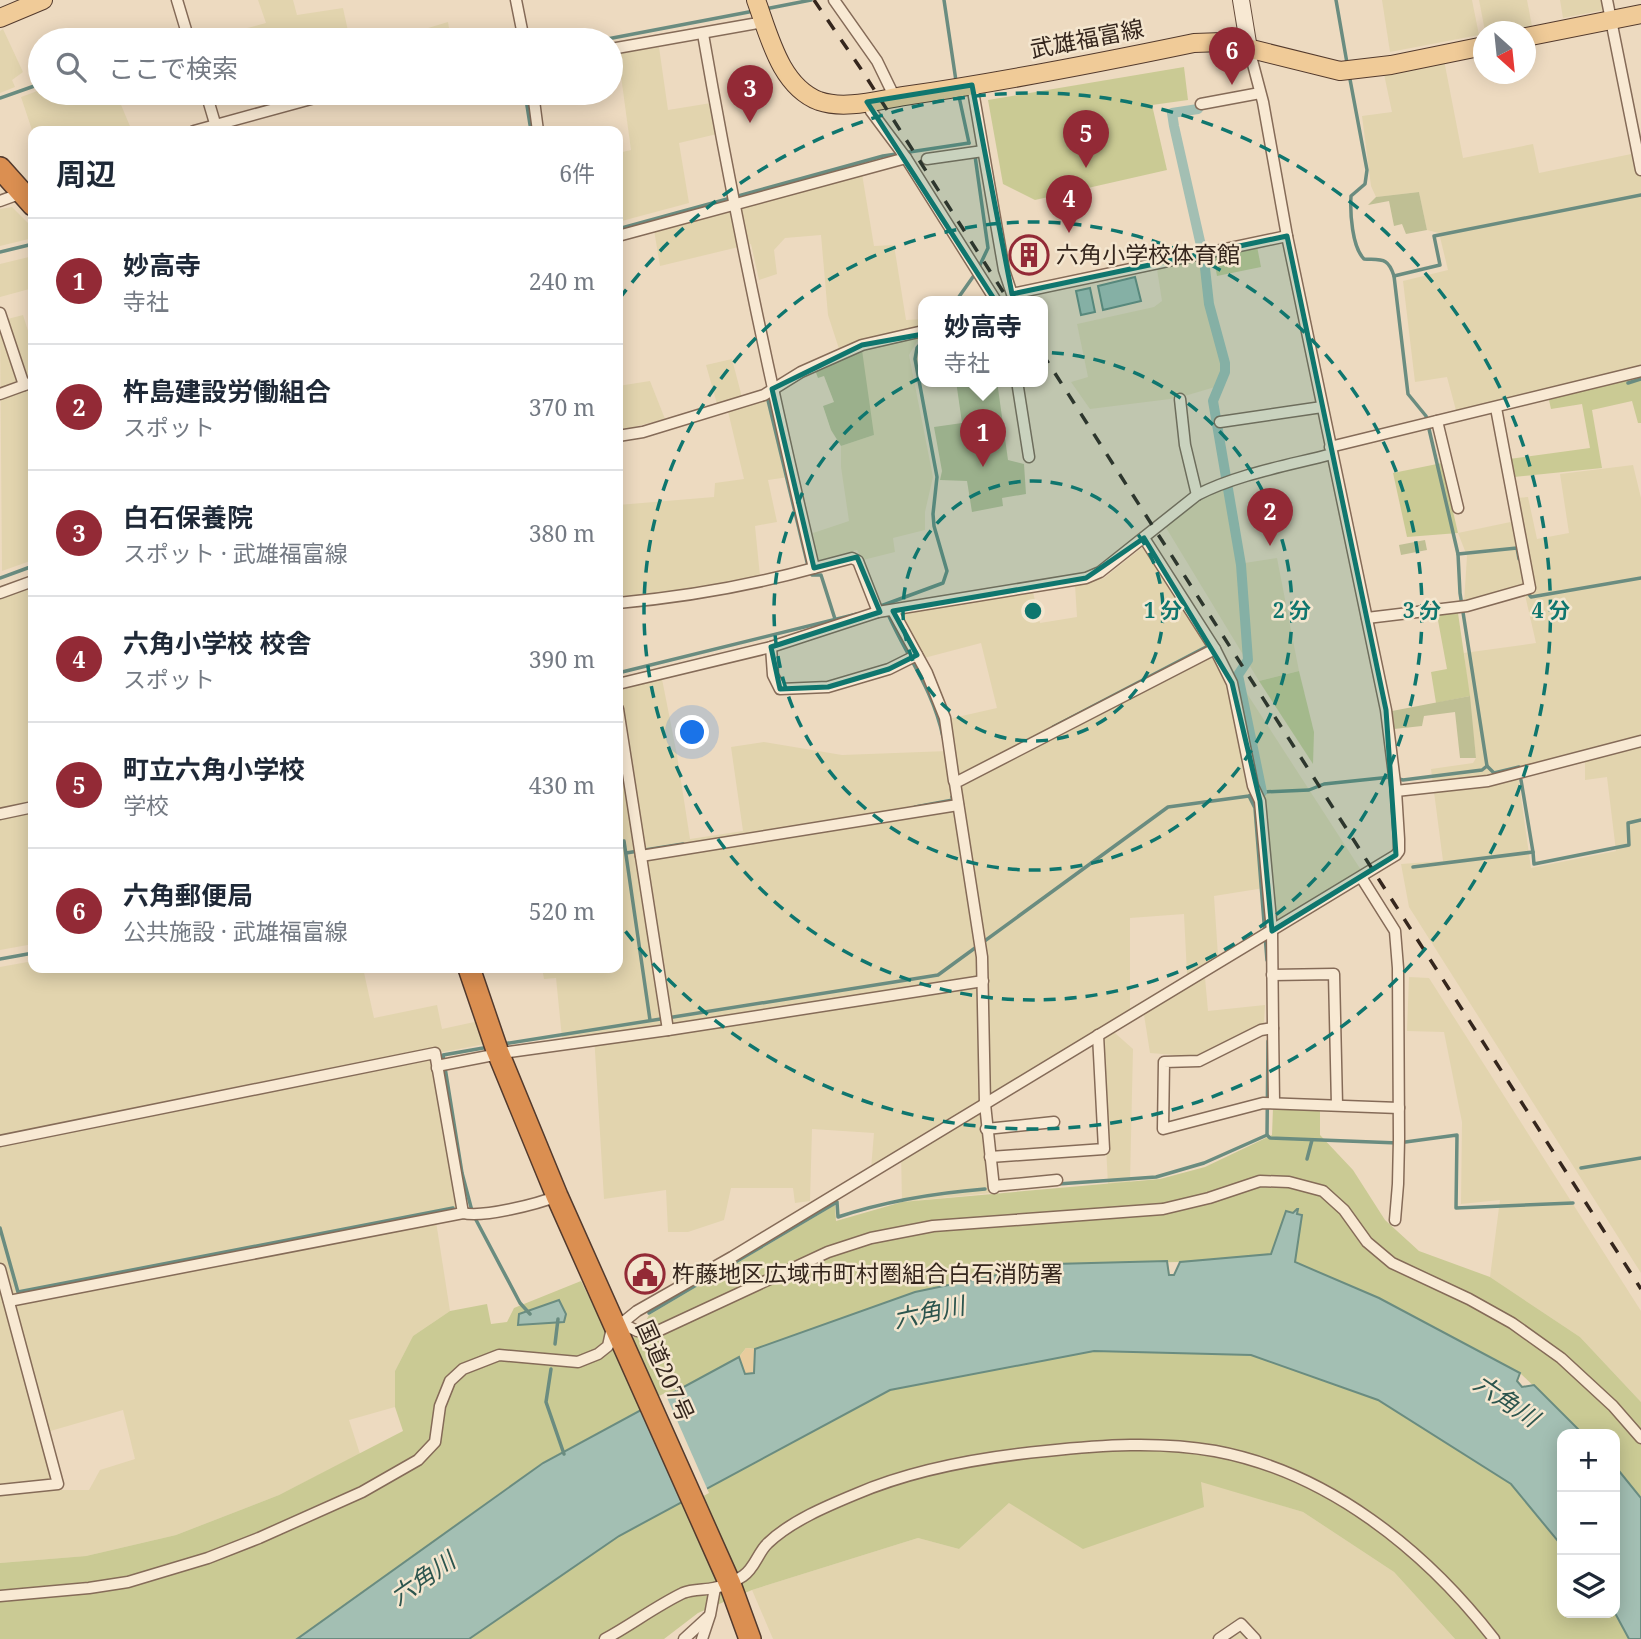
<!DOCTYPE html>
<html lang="ja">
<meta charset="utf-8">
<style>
body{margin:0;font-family:"Noto Serif","Noto Sans JP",serif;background:#f6f6f7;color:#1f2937}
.controls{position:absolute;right:21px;bottom:21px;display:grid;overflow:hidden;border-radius:14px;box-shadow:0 4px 18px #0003}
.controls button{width:63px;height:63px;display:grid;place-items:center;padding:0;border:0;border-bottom:2px solid #e0e1e3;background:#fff;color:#1f2937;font:35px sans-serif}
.compass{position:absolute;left:1473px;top:21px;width:63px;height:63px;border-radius:50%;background:#fff;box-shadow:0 4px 18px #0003;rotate:153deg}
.you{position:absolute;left:693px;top:733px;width:24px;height:24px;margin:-18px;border:5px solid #fff;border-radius:50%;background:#1a73e8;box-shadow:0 0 0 10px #1a73e833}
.badge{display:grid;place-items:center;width:46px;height:46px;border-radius:50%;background:#932a36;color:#fff;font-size:23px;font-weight:700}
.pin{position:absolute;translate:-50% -58px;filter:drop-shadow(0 2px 4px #0008)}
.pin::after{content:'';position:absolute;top:37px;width:24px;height:21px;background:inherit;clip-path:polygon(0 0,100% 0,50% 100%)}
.popup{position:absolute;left:918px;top:296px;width:130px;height:91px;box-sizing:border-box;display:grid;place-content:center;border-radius:14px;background:#fff;filter:drop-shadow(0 2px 5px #0005);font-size:23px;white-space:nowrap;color:#747a83}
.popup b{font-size:26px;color:#1f2937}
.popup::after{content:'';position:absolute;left:50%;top:100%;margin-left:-14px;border:14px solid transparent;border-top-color:#fff}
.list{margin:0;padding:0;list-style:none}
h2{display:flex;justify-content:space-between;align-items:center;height:91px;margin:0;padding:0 28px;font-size:30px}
h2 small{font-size:23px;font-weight:400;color:#747a83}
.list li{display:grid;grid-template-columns:46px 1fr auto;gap:21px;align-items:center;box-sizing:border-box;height:126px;padding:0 28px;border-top:2px solid #e0e1e3}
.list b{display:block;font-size:26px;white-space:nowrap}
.list p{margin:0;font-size:23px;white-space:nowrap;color:#747a83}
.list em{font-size:23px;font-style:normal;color:#747a83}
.icon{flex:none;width:38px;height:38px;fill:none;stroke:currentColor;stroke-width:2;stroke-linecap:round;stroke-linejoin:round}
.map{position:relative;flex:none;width:1641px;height:1639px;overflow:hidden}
.search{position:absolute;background:#fff;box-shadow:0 4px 18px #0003;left:28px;top:28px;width:595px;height:77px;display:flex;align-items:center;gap:18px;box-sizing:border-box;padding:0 24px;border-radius:38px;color:#747a83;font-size:26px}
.panel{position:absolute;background:#fff;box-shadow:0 4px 18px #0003;left:28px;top:126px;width:595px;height:847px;border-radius:14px}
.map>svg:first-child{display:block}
.farmland{fill:#e2d4ae;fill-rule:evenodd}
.green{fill:#caca94}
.sand{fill:#e8cc9d}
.cemetery{fill:#bfbf94}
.water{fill:#a3bfb3;stroke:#6a8c80;stroke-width:2}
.pier{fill:#eddac0}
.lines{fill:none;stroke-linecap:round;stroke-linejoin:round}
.stream{stroke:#6a8c80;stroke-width:3.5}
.canal{stroke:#a3bfb3;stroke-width:10}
.street-casing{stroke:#856b58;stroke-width:13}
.secondary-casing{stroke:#674d3c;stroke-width:18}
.primary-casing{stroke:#533a2d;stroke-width:20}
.highway-casing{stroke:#533a2d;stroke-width:24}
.street{stroke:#f8e9d3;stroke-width:10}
.secondary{stroke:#f8e9d3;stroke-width:16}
.primary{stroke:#f0cb98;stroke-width:18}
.highway{stroke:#db8f51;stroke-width:21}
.rail{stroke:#35261d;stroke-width:3.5;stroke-dasharray:12 12;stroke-linecap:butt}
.marked{fill:#0f766e;fill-opacity:0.2;stroke:#0f766e;stroke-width:5;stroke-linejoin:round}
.ring{fill:none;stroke:#0f766e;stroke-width:3.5;stroke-dasharray:12 9}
.labels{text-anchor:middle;stroke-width:5;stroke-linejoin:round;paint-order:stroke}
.street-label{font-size:23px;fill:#35261d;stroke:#f4e6cf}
.poi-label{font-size:23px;fill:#35261d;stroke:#f4e6cf;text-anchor:start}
.water-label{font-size:24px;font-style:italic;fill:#2c554e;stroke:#f4e6cf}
.centre{fill:#0f766e;stroke:#f4e6cf;stroke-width:3.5}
.ring-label{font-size:21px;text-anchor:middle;font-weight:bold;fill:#0f766e;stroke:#f4e6cf;stroke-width:5;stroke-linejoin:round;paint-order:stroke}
</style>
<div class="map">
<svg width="1641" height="1639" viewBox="0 0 1641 1639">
<rect width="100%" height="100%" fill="#eddac0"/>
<g class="farmland">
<path d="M258,0H293L297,15L343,8L350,40L418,31L448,22L451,40H334L333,38L304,40L302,33L270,40H235L232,32L266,23Z"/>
<path d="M1382,0H1472L1479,35L1390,52Z"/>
<path d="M1479,0H1527L1532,26L1504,31H1485Z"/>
<path d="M1560,0H1602L1604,10L1563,18Z"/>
<path d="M3,29L23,72L12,80L15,87L0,93V31Z"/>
<path d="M659,47L668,110L711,103L717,134L679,143L689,203L618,222V153L631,150L618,54Z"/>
<path d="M1444,60L1463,158L1533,144L1539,173L1641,152V367L1457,414L1447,377L1415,382L1403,281L1448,270L1439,233L1427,230L1419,192L1376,197L1371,186L1362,116L1392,112L1384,74Z"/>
<path d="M40,90V93H116L132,131H33V133L21,97Z"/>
<path d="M414,93H458V97L415,103Z"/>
<path d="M861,168L874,246L894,245L906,320L923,319V336L919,338L909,355L933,477L925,512V530L893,538L895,552L863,560L857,550L817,561L813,533L849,521L841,467V446L874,435L842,358L828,315L821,235L785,238L774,250L777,274L759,280L751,244L660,266L653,224Z"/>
<path d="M12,207L33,228V238L0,246V209Z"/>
<path d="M1199,253L1205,304L1224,369L1215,387L1178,398L1090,409L1071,382L1088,377L1077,324L1154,307L1162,301L1156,263Z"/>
<path d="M33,256V288L0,297V264Z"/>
<path d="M23,315L29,334L33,333V560L2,571L0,321Z"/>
<path d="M732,359L744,405L776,391L796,476L768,480L777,522L755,526L760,576L667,594L618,601V505L714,497L715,483L744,479L726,403L717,404L706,365Z"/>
<path d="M650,381L665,419L618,431V386Z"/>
<path d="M1633,465L1641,498V1273L1409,907L1401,864L1443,861L1431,769L1473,763L1476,758L1464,653L1536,643L1523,586L1464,603L1467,556L1458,533L1520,520L1517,498L1528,497L1537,539L1569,533L1560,474ZM1585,752V780L1607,777L1616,851L1531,868L1517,769Z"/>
<path d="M1225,486L1238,564L1277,558L1299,671L1259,681L1165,526L1197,500Z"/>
<path d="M1149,542L1361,870L1268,927L1264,888L1214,896L1218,956L1204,966L1208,1011L1265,1005L1264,1024L1199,1057L1150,1053L1142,1002L1187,975L1184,914L1130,918V1010L1106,1025L1133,1049L1130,1182L1108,1185L1100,1029L980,1101L991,1193L902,1202L901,1152L871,1169L874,1133L812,1129L810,1201L795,1203L793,1188H731L724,1220L688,1232H668L666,1190L604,1199L594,1035L562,1038L556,978L544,979L542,968H618V688L662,679L677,755L690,839L743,831L731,747L764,742L842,755L948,751L944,720L997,708L981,643L924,658L898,613L1033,592L1040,623L1077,617L1075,585L1104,578Z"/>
<path d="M33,577V944L0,950V588Z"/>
<path d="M33,961V968H363L374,1018L437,1005L442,1029L479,1021L485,1044L438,1053L460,1210L435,1215L450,1311L413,1336L395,1371V1407L349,1420L360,1454L279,1495L176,1535L86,1556L0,1563V967ZM123,1410L135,1459L100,1470L89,1490H61L47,1432Z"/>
<path d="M1409,977L1429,978L1641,1311V1402L1580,1337L1490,1277L1500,1200L1461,1204L1462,1122L1444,1032L1407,1031Z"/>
<path d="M1201,1481L1303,1512L1394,1572L1455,1639H773L752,1590L918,1538L959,1549L1009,1503Z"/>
</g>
<g class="green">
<path d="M1184,67L1188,100L1152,105L1167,170L1035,200L1003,184L988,100Z"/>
<path d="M1257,246L1261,267L1217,276L1213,255Z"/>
<path d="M1641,367V423H1638L1632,401L1592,410L1602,468L1514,477L1509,459L1590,448L1582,404L1551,409L1547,391Z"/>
<path d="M1442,463L1458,533L1407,537L1393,473Z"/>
<path d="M1458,613L1470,696L1436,703L1431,672L1447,669L1437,615Z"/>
<path d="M1299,671L1314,732L1313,764L1259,681Z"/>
<path d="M1273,1108L1320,1109V1135L1353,1170L1385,1220L1419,1251L1490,1277L1580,1337L1641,1402V1498L1615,1466V1434H1583L1520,1373L1379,1298L1295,1262L1302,1216L1287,1211L1272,1254L1180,1262L1054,1264L1040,1266L915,1292L755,1349L746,1348L739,1357L542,1463L297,1639H0V1563L86,1556L176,1535L279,1495L403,1431L395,1407V1371L413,1336L450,1311L487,1304L491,1324L507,1322L514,1308L581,1281L612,1343L638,1336L649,1315L835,1205L836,1221L902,1202L1160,1179L1205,1167L1272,1135Z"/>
<path d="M1094,1351L1251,1355L1378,1400L1511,1484L1562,1546V1613H1615L1629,1639H1455L1394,1572L1303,1512L1201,1482L1204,1507L1083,1549L1009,1503L959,1549L918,1538L752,1590L698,1613L664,1639H469L619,1536L890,1390Z"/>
</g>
<path class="sand" d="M746,1348L755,1349L754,1373L745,1374L739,1357Z"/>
<g class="cemetery">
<path d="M1419,192L1427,230L1406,234L1402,224L1394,226L1389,201L1368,205L1376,197Z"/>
<path d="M862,350L874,435L841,446L831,430L823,406L834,402L824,376L818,378L815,370Z"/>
<path d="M956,381H997L1008,460L1024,464L1026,494L1002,498L1003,506L972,512L967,481L940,480L942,471L934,427L962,423Z"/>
<path d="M1425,540L1427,550L1401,555L1399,545Z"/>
<path d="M1470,696L1476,758H1460L1455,712L1424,716L1422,726L1394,729L1392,711Z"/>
</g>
<g class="water">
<path d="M1135,277L1141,301L1103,310L1098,286Z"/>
<path d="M1090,288L1095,312L1081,315L1076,291Z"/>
<path d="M1297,1209H1298L1297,1214L1302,1215L1295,1262L1379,1298L1520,1373L1517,1381L1522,1387L1534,1385L1583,1434H1562V1546L1511,1484L1378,1400L1251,1355L1094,1351L890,1390L619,1536L469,1639H297L543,1463L739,1357L745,1374L754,1373L755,1349L915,1292L1040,1266L1044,1278L1051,1276L1054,1264L1167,1261L1169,1275H1174L1180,1262L1271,1254L1286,1211L1293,1213Z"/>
<path d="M559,1300L566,1314L564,1322L518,1325L519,1314Z"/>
<path d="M1615,1466L1641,1498V1639H1629L1615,1613Z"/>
</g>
<path class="pier" d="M665,1393L709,1493L687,1505L643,1404Z"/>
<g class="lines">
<g class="stream">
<path d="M944,0L956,81"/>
<path d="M1336,0L1347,63"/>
<path d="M765,9L811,0"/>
<path d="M602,40L754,11"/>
<path d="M958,92L969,143"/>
<path d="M525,93L531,131"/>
<path d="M0,98L40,84"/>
<path d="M975,156L988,248L979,267"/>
<path d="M618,229L883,156L969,143"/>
<path d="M0,252L33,244"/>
<path d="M1394,276L1440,265L1434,236L1641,195"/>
<path d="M956,301L975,274"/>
<path d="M1628,383L1641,379"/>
<path d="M767,396L808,566L812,575H821L835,619"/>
<path d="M1458,554L1517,548L1519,559"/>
<path d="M0,578L33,566"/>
<path d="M1528,593L1531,597L1641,578"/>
<path d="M878,607L943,583L947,571L934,526L933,514L937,477L915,359L917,348L923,341"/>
<path d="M888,614C907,657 933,689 943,737"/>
<path d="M618,673L857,614"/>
<path d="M1053,727L1206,647"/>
<path d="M1487,766L1494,773L1519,767"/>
<path d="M1521,780L1533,852"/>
<path d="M1249,796L1255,808L1267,960"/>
<path d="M915,807L953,800L952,797"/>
<path d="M618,842L624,841L650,1020"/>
<path d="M626,853L683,844"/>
<path d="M1413,867L1533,852L1534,864L1629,845L1628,823L1641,820"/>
<path d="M0,959L33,953"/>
<path d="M1268,1041L1267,1135L1270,1138L1398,1143L1457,1135L1456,1208L1573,1203"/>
<path d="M503,1044L938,975L1168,807L1249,796L1262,792L1309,790L1324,784L1391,777L1403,780L1482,770L1487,766L1460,593L1458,554L1426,416L1408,394L1394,276C1388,257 1382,260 1364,259C1352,247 1350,213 1351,196L1365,184L1367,170L1349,74"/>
<path d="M1307,1159L1312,1140"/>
<path d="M1581,1168L1641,1158"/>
<path d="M1058,1184L1156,1177L1204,1163L1267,1135"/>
<path d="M472,1211L462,1173L443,1055L489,1047"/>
<path d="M475,1218L520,1303L530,1314"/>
<path d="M0,1228L18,1292L453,1208"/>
<path d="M649,1313L837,1202L838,1217C886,1201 935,1193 985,1189"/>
<path d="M555,1344L558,1319"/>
<path d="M551,1369L546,1402L564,1454"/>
</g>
<path class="canal" d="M1198,109L1172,113L1174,126L1204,259L1209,304L1225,363V372L1213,401L1241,565L1248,660L1238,675L1262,792"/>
<g class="street-casing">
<g id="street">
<path d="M177,0L189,40"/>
<path d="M516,0L524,40"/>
<path d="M834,0L877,61L895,98"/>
<path d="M1607,0L1641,170"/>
<path d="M611,49L764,22"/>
<path d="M972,85L1004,270L1012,294L1287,236"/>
<path d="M206,93L217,130"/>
<path d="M533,93L538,131"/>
<path d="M867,102L871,111L906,158L996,301"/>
<path d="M1201,104L1260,93"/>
<path d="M194,131L333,93"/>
<path d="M927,159L983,151"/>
<path d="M0,201L33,189"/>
<path d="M618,236L906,158"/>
<path d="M0,313L24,385"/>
<path d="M1017,381L1029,457"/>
<path d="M0,394L33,382"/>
<path d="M1180,399L1185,445L1197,495"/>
<path d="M1437,421L1458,508"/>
<path d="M1220,422L1322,407"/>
<path d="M618,436L643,432L764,395L801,372L862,345L923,331"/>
<path d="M1330,447L1641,371"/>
<path d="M1144,538L1215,649L1232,683L1253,786L1260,801L1272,931L1273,1028L1261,1030L1199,1061L1164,1062L1163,1129L1263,1103L1399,1108"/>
<path d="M814,568L852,558L858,561L878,612"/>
<path d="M0,593L33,581"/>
<path d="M618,603C684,597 749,586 814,568C772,391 734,213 703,34"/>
<path d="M893,611L927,673L945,718L954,781"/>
<path d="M1367,618L1467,606L1530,588L1496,408"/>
<path d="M771,647L773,675L780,689L828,687L889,669L917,655"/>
<path d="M618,684L771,647L878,612L1086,578L1100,572L1197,495C1238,474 1286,466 1332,454"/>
<path d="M618,709L668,1030"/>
<path d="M1396,791L1488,781L1641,741"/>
<path d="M0,814L33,807"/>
<path d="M641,856L958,805"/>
<path d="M1361,877L1395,931L1398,968L1399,1139L1398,1184L1395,1220"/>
<path d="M1272,975L1334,974L1337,1105"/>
<path d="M1273,1028L1274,1102"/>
<path d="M437,1068L442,1065L509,1052L668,1030L983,981"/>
<path d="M986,1129L1054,1122"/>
<path d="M0,1141L435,1053L463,1213"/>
<path d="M990,1157L1104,1149L1098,1035"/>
<path d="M994,1186L1057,1180"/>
<path d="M994,1188L985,1104L982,957L955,783L1215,649"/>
<path d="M0,1269L58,1484L0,1490"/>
<path d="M9,1301L463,1213C482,1218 538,1204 557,1196"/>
<path d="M617,1328L627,1326L637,1331H658L828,1252L871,1238L933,1226L1163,1209L1209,1198L1260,1181L1289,1182L1323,1191L1344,1210L1367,1242L1392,1263L1469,1299L1512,1323L1561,1358L1613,1406L1641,1438"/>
<path d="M0,1596L89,1588L128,1582L208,1558L259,1538L362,1492L418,1460L435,1442L440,1406L450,1381L463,1369L499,1355L578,1362L598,1354L608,1346L611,1332L637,1311L732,1257L1396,855L1399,851V839L1396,791L1386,710L1287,236L1263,102L1249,49"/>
<path d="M605,1639C631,1625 656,1606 683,1593C692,1589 704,1590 714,1588C725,1586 734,1582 743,1576C755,1568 758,1552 768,1543C791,1521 827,1506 856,1494C914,1469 984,1457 1046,1451C1102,1445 1159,1441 1215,1451C1328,1472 1425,1550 1494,1639"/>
<path d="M684,1639L708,1617"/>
<path d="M702,1639L710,1615L715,1588"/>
<path d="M1219,1639L1241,1624L1255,1639"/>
</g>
</g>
<g class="secondary-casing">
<path id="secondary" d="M1241,0L1249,49"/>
</g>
<g class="primary-casing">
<g id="primary">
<path d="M756,0C769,35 780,86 819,101C845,110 878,100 904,96C1001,82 1098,63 1194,43L1223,42L1340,71L1391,65L1484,46"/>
<path d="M0,18L43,0"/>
<path d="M1526,37L1641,14"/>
</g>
</g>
<g class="highway-casing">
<g id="highway">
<path d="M0,168L33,205"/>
<path d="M469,968L497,1050L557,1196L730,1584L750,1639"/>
</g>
</g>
<use href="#street" class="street"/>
<use href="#secondary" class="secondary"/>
<use href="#primary" class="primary"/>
<use href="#highway" class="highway"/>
<g class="rail">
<path d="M814,0L861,69L1009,301"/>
<path d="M1042,353L1641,1289"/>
</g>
</g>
<path class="marked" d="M972,85L1012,294L1287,236L1386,710L1396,855L1272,931L1260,801L1232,683L1144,538L1086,578L893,611L917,655L889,669L828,687L780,689L771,647L880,612L857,557L814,568L772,389L862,345L1007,319L867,102Z"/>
<g class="ring">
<circle cx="1033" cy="611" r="130"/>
<circle cx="1033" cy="611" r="259"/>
<circle cx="1033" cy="611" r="389"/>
<path d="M619 299A518 518 0 1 1 619 923"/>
</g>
<defs>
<g id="building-ring" transform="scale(2.0125)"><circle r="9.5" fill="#f4e6cf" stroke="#932a36" stroke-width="1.5"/><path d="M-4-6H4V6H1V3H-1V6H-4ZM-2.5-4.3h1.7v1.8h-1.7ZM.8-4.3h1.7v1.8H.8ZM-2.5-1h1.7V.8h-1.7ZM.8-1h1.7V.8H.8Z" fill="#932a36"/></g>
<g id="civic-ring" transform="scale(2.0125)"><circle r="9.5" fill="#f4e6cf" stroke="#932a36" stroke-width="1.5"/><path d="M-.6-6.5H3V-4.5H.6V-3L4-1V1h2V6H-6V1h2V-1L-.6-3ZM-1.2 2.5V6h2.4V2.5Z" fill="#932a36"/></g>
</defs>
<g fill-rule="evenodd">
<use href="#building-ring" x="1029" y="255"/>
<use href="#civic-ring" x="645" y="1274"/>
</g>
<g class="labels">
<g class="street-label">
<text transform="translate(1087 39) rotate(-11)" y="8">武雄福富線</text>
<text transform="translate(665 1371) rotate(66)" y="8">国道207号</text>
</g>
<g class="poi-label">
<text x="1056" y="263">六角小学校体育館</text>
<text x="672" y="1282">杵藤地区広域市町村圏組合白石消防署</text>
</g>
<g class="water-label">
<text transform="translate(929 1313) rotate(-12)" y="8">六角川</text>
<text transform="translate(1506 1401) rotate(34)" y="8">六角川</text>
<text transform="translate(423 1579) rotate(-35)" y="8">六角川</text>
</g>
</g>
<circle cx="1033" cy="611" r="10" class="centre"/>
<g class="ring-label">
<text x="1163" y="618">1 分</text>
<text x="1292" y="618">2 分</text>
<text x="1422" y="618">3 分</text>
<text x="1551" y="618">4 分</text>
</g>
</svg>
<div class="controls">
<button>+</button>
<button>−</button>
<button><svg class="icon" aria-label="layers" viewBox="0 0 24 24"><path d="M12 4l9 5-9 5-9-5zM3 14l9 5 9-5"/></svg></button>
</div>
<svg class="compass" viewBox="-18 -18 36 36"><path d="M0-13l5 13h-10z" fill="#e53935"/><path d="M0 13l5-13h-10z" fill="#747a83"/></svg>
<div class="you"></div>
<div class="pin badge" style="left:983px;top:467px">1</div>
<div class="popup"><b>妙高寺</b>寺社</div>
<div class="pin badge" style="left:1270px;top:546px">2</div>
<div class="pin badge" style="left:750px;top:123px">3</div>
<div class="pin badge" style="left:1069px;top:233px">4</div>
<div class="pin badge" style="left:1086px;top:168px">5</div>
<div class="pin badge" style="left:1232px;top:85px">6</div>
<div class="search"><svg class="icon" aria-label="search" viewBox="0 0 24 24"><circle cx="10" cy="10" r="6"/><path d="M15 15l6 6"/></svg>ここで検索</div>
<section class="panel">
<h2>周辺<small>6件</small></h2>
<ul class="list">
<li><span class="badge">1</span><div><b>妙高寺</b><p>寺社</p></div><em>240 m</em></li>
<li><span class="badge">2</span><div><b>杵島建設労働組合</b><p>スポット</p></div><em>370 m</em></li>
<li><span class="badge">3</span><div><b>白石保養院</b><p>スポット · 武雄福富線</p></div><em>380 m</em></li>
<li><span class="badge">4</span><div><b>六角小学校 校舎</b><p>スポット</p></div><em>390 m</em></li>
<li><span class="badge">5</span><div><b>町立六角小学校</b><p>学校</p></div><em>430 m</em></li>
<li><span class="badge">6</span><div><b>六角郵便局</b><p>公共施設 · 武雄福富線</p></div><em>520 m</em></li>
</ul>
</section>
</div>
